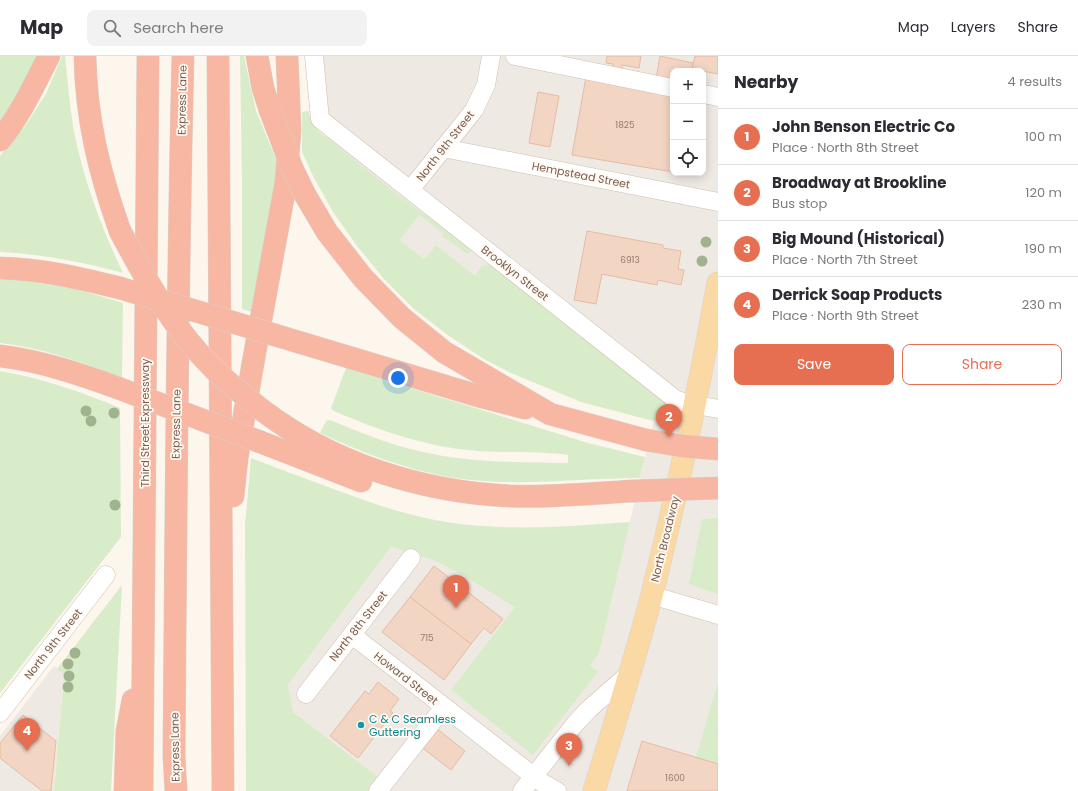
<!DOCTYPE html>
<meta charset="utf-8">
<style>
body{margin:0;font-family:Poppins,sans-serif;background:#f2f2f3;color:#2b2b33}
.controls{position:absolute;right:12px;top:12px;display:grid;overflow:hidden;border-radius:8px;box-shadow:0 2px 10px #0003}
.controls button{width:36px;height:36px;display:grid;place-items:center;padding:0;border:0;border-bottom:1px solid #e1e1e2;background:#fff;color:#2b2b33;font:20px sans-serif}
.you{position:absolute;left:398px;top:322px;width:14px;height:14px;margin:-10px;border:3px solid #fff;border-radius:50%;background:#1a73e8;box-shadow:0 0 0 6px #1a73e833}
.badge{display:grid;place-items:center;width:26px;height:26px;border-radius:50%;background:#e76f51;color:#fff;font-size:13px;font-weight:700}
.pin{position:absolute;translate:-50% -33px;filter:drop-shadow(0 1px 2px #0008)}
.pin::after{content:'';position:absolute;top:21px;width:14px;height:12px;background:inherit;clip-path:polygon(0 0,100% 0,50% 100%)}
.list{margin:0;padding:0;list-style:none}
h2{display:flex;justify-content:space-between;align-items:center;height:52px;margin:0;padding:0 16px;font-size:17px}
h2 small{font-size:13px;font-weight:400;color:#7c7c81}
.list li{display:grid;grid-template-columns:26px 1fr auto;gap:12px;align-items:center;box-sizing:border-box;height:56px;padding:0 16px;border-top:1px solid #e1e1e2}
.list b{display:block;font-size:15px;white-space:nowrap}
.list p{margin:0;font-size:13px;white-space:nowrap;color:#7c7c81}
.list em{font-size:13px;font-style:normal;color:#7c7c81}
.actions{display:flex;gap:8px;padding:12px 16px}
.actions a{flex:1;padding:9px 0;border:1px solid #e76f51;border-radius:8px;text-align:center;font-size:14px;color:#e76f51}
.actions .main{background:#e76f51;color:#fff}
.icon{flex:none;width:22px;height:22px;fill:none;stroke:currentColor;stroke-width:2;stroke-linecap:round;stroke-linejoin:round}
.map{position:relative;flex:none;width:718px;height:735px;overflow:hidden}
header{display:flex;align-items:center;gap:24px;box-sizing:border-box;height:56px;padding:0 20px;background:#fff;border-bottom:1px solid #e1e1e2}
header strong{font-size:19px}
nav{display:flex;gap:22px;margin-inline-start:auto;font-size:14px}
.search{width:280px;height:36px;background:#f2f2f3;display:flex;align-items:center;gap:10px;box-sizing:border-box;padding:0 14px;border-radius:8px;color:#7c7c81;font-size:15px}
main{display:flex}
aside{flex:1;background:#fff}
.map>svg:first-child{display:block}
.industrial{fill:#efe9e4;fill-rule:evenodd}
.green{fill:#d8ecc9}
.building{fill:#f3d5c3;stroke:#e6bba3}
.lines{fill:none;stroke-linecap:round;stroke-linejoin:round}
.minor-casing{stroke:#d1beb0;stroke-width:19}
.major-casing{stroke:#dad1cd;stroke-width:23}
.highway-casing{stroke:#dad1cd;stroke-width:23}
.minor{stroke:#fff;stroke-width:18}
.major{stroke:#fbd9a5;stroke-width:22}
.highway{stroke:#f7b7a3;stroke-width:22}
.highway-bridge-casing{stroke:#dad1cd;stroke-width:23;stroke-linecap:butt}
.highway-bridge{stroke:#f7b7a3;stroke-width:22}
.tree{fill:#a0b28e}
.culture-dot{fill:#0f9aa8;stroke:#fffaf3;stroke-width:1.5}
.labels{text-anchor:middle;stroke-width:3.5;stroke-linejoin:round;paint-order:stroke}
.number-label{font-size:9px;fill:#987a6a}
.street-label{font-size:11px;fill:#7a5c4d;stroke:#fffaf3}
.culture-label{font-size:11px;fill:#0d838f;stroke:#fffaf3;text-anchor:start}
</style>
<header>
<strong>Map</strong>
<div class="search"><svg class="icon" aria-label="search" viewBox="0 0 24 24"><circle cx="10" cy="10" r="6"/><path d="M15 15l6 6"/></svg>Search here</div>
<nav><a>Map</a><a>Layers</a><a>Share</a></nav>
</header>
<main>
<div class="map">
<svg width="718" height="735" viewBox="0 0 718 735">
<rect width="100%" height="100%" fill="#fdf6ec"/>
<g class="industrial">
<path d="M321,0H718V735H295L292,656L288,629L391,491L435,505L466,521L510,547L590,609L599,598L654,363L474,226L433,192L424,203L400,184L388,132L327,83ZM673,15H703V117H673Z"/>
<path d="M54,610L64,618L54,735H0V680Z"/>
</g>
<g class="green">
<path d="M0,0H39L0,71Z"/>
<path d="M62,0H65C68,28 70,57 76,85C86,131 103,175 123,217C82,206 42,198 0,196V100L25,70L46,38Z"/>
<path d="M240,0H244L256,55L281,115L255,257L242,253V126Z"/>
<path d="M309,55C310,65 313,70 320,76L389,132L472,194L470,197L467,198L442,180L444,178L419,159L400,184L424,203L436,189L475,220L482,210L489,208L665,347L661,367L581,346L511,317L484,303L449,280L414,253L384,223L357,190L333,156L313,120L302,96V56Z"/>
<path d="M0,223L33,225L77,233L123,247L122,322C82,306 43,292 0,287Z"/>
<path d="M346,312L588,387L645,401L640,422C577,422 512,432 449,421C404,413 361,396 320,377L326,365L330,364C360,376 388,388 419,395C468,407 518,406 568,407V399C539,395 507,397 477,395C427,391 380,375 334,355L331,352Z"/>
<path d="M0,315C42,322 81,336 120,352L121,481L0,637Z"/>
<path d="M251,402C280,413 310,424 339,435C374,448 409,460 446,466C508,476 569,470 630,466L599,598L590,609L598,616L533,699L451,634L515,551L466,521L435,505L391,491L288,629L293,656L379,722L369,735H246L245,469Z"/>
<path d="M718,462V538L689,528L702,463Z"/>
<path d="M122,529L111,735H54L64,618L57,613Z"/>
<path d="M718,626V708L696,702Z"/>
</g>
<g class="building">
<path d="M607,0H641L639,12L622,9V14L612,12L613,8L606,7Z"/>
<path d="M660,0L693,7L692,15H673V26L656,23Z"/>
<path d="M695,0H718V18L692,13Z"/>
<path d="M586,21L673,38V116L572,99Z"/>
<path d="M538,36L559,40L550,91L529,87Z"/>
<path d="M587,175L663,189V192L681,195L678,213L684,214L681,229L658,224L657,229L602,218L596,248L574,244Z"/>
<path d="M434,510L503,563L491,578L484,572L471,588L410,541Z"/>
<path d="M410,541L471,588L444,624L382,576Z"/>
<path d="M378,626L399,643L390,655L393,657L358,702L330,680L365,635L369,638Z"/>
<path d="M23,659L56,685L51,735H42L0,702V687Z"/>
<path d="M435,671L465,695L451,714L420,690Z"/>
<path d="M642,685L718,708V735H627Z"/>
</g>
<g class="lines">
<g class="minor-casing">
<g id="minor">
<path d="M314,0L320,63L675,343L685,347L718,353"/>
<path d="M515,0L673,32"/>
<path d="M703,38L718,41"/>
<path d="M443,92L718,146"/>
<path d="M410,134L474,54L486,29L491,0"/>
<path d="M651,539L718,559"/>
<path d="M352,579L541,726L557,735"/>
<path d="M306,638L411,502"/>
<path d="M0,657L106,519"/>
<path d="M378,735L444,651"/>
<path d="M522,735L575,668L589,653L629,618"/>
</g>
</g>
<g class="major-casing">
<path id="major" d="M594,735C614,669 635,604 652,538C678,435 699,331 718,227"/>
</g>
<g class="highway-casing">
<g id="highway">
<path d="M85,0C86,62 99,116 120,175"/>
<path d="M218,0L223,735"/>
<path d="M257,0L263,32L270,54"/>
<path d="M0,84C21,58 34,29 49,0"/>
<path d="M304,137L327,176L363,222L402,262L444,296L550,358L646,384"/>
<path d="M0,212C42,213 79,222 120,232"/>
<path d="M275,279L475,339L525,352"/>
<path d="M0,300C41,305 80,318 118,332"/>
<path d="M262,354C333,408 422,436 510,440C551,442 593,437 634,435"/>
<path d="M258,385L361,425"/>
<path d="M233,440L237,402L253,307L286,126L290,74L287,0"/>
<path d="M125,735L127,675L133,644"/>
<path d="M142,735L148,0"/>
<path d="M176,735L174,700C176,467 177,233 183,0"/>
</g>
</g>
<use href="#minor" class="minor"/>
<use href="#major" class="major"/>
<use href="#highway" class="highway"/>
<g class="highway-bridge-casing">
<g id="highway-bridge">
<path d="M270,54L292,112L304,137"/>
<path d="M120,175C146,224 173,273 214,313C229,328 246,341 262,354"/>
<path d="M120,232L275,279"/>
<path d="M118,332L258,385"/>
<path d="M646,384L682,390L718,393"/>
<path d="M634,435L718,432"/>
</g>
</g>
<use href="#highway-bridge" class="highway-bridge"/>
</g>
<g class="tree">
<circle cx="706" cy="186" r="5.5"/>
<circle cx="702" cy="205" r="5.5"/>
<circle cx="86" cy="355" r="5.5"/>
<circle cx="114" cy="357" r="5.5"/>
<circle cx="91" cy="365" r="5.5"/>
<circle cx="115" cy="449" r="5.5"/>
<circle cx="75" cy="597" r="5.5"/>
<circle cx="68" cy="608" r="5.5"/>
<circle cx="69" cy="620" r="5.5"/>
<circle cx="68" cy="631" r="5.5"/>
</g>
<circle class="culture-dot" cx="361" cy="669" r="4"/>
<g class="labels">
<g class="number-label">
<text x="625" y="72">1825</text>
<text x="630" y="207">6913</text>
<text x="427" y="585">715</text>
<text x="675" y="725">1600</text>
</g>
<g class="street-label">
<text transform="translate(182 44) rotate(-89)" y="4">Express Lane</text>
<text transform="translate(445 90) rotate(-52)" y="4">North 9th Street</text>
<text transform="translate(581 119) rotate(11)" y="4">Hempstead Street</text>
<text transform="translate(515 217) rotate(38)" y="4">Brooklyn Street</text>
<text transform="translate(145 367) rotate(-90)" y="4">Third Street Expressway</text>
<text transform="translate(176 368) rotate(-89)" y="4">Express Lane</text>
<text transform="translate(665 483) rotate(-76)" y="4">North Broadway</text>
<text transform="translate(358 570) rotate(-52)" y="4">North 8th Street</text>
<text transform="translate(53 588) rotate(-52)" y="4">North 9th Street</text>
<text transform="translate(406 622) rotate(38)" y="4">Howard Street</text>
<text transform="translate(175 691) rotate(-91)" y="4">Express Lane</text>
</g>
<g class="culture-label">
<text x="369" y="667">C &amp; C Seamless<tspan x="369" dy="13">Guttering</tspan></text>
</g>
</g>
</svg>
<div class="controls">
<button>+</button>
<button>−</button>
<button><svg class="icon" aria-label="locate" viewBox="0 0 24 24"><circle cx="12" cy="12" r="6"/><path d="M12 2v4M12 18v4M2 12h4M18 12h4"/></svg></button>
</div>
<div class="you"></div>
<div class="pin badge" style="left:456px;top:552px">1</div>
<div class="pin badge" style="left:669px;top:381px">2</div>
<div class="pin badge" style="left:569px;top:710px">3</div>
<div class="pin badge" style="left:27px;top:695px">4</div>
</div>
<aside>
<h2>Nearby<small>4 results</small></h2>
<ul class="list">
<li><span class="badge">1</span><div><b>John Benson Electric Co</b><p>Place · North 8th Street</p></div><em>100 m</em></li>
<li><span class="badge">2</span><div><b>Broadway at Brookline</b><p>Bus stop</p></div><em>120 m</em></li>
<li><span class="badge">3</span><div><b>Big Mound (Historical)</b><p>Place · North 7th Street</p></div><em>190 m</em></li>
<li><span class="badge">4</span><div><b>Derrick Soap Products</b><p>Place · North 9th Street</p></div><em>230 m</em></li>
</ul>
<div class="actions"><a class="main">Save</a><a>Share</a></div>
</aside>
</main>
